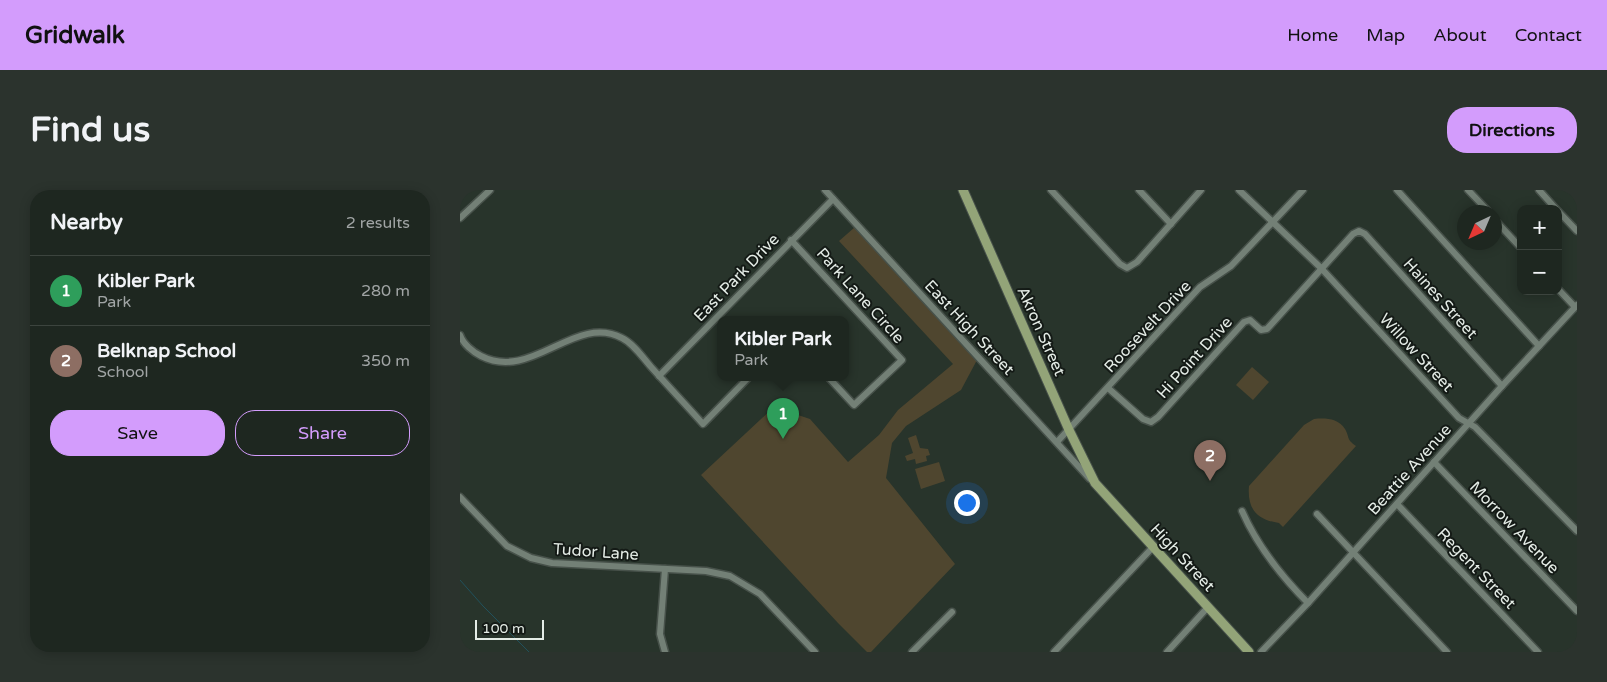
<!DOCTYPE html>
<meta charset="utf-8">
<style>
body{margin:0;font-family:"Varela Round",sans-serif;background:#2b332d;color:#f1f3f6}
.controls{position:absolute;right:15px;top:15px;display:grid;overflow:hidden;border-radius:10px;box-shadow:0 2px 12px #0003}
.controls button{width:45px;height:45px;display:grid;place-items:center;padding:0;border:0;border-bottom:1px solid #3c443e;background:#1e2720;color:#f1f3f6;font:25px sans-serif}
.compass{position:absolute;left:997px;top:15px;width:45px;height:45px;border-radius:50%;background:#1e2720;box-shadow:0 2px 12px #0003;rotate:224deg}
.scale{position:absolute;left:15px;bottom:12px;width:69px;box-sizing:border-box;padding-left:5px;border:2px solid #e4ece6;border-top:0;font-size:14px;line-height:18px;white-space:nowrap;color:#e4ece6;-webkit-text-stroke:4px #141a16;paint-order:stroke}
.you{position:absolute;left:506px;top:312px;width:18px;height:18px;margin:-12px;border:4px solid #fff;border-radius:50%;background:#1a73e8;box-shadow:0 0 0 8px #1a73e833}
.badge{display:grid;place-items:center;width:32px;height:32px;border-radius:50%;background:#d39cfc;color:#fff;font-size:16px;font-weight:700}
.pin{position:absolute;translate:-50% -41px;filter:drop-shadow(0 1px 2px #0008)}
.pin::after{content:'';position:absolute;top:26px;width:18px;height:15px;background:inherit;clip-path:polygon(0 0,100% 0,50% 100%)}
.popup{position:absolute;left:257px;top:126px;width:132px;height:65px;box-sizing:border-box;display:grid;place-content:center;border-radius:10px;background:#1e2720;filter:drop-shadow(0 1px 4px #0005);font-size:16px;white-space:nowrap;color:#a1a5a5}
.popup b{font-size:19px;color:#f1f3f6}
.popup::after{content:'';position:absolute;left:50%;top:100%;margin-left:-10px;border:10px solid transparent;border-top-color:#1e2720}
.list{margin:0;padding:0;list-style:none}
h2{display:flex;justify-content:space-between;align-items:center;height:65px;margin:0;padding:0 20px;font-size:21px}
h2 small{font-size:16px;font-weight:400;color:#a1a5a5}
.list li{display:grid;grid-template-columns:32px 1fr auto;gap:15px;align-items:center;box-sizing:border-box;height:70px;padding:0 20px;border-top:1px solid #3c443e}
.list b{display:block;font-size:19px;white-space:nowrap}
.list p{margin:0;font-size:16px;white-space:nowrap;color:#a1a5a5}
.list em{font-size:16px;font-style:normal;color:#a1a5a5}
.actions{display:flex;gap:10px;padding:15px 20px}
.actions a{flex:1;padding:11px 0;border:1px solid #d39cfc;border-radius:20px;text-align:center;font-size:18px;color:#d39cfc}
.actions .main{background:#d39cfc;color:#111}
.map{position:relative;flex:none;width:1117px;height:462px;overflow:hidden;border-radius:20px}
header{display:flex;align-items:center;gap:30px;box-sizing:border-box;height:70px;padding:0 25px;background:#d39cfc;color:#111}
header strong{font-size:24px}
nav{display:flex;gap:28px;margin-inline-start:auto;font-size:18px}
.intro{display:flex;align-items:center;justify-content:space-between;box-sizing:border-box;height:120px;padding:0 30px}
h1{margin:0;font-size:35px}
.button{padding:12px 22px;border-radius:20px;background:#d39cfc;color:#111;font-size:18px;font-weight:700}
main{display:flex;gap:30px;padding:0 30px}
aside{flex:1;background:#1e2720;border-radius:20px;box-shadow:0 2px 12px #0003}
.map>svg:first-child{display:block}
.green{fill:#4f462f}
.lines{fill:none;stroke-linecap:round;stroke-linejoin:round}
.stream{stroke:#21515c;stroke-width:1}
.minor-casing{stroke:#47514a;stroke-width:9}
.major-casing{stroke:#47514a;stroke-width:11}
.minor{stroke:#738076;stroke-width:6}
.major{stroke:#93a478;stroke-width:9}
.labels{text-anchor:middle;stroke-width:4;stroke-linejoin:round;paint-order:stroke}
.street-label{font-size:16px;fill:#e4ece6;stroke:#141a16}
</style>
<header>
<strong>Gridwalk</strong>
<nav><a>Home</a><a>Map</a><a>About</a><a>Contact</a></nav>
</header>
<div class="intro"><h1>Find us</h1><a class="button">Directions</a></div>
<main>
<aside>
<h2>Nearby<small>2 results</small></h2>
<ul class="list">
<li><span class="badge" style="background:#2e9e5b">1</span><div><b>Kibler Park</b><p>Park</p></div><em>280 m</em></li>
<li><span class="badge" style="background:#8d6e63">2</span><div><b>Belknap School</b><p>School</p></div><em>350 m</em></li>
</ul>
<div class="actions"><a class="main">Save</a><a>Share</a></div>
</aside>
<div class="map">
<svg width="1117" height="462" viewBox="0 0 1117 462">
<rect width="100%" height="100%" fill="#28342b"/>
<g class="green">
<path d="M395,37L517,170L501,200L446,236L432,253L426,288L495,374L411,462H407L378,433L241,285L314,217L350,229L388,272L419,245L438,220L493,174L379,51Z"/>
<path d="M792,177L809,192L793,210L776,195Z"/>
<path d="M854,229C865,228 878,228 885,239C890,248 886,249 896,256L823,337L819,333C797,330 787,319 789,296L844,235Z"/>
<path d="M456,245L460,258L468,259L470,265L466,266L467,271L456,274L455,269L447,271L445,266L453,263L448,248Z"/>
<path d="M479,272L485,291L461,299L455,279Z"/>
</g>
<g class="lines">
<path class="stream" d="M0,390L23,416L69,462"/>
<g class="minor-casing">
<g id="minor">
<path d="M365,0L630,289"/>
<path d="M591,0L660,74L667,78L677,72L741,0"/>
<path d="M679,0L711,34"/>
<path d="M779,0L861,78L999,228L1015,237L1117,341"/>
<path d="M937,0L1079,156"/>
<path d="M1008,0L1029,22"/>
<path d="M1079,0L1096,19"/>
<path d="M1098,21L1117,41"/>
<path d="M0,28L30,0"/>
<path d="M1034,29L1061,58"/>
<path d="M331,50L442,170L394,215L369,188"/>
<path d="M1098,99L1115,117"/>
<path d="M0,145C3,154 13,162 21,166C72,192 115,123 162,148C174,154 183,168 192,178C209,197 226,215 243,234L288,188"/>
<path d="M199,186L373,9"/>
<path d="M648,198L683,229L691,232L698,227L784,132L790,130L801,140L807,139L893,44L899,41L905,44L1042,196"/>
<path d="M597,252L740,97L771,76L843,0"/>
<path d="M974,272L1117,421"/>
<path d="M0,307L47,356L71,368L92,373L246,381L270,386L300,404L355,462"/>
<path d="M937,314L1078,462"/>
<path d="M782,321C797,355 821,386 848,413"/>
<path d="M857,324L987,462"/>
<path d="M205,379L200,444L205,462"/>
<path d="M452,462L492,422"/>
<path d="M594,462L693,357"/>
<path d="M707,462L748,417"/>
<path d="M801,462L848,413L1042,196L1117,115"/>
</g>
</g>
<g class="major-casing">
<path id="major" d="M503,0L609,240L635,293L789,462"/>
</g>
<use href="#minor" class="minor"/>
<use href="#major" class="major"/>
</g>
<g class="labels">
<g class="street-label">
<text transform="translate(276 87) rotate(-46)" y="6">East Park Drive</text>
<text transform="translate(401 105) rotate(48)" y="6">Park Lane Circle</text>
<text transform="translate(981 108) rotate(48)" y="6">Haines Street</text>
<text transform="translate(687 136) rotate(-47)" y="6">Roosevelt Drive</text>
<text transform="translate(510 137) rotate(47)" y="6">East High Street</text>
<text transform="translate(582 141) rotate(66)" y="6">Akron Street</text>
<text transform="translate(957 162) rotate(47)" y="6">Willow Street</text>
<text transform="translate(734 167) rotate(-48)" y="6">Hi Point Drive</text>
<text transform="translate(949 279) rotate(-48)" y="6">Beattie Avenue</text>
<text transform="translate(1055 337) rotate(46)" y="6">Morrow Avenue</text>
<text transform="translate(136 361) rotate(4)" y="6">Tudor Lane</text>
<text transform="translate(723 367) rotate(47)" y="6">High Street</text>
<text transform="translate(1017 378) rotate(46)" y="6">Regent Street</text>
</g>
</g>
</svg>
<div class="controls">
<button>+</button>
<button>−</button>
</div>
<svg class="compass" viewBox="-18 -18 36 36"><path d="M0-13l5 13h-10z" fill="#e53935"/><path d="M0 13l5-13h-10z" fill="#a1a5a5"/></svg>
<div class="scale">100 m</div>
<div class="you"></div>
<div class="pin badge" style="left:323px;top:249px;background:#2e9e5b">1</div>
<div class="popup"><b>Kibler Park</b>Park</div>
<div class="pin badge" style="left:750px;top:291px;background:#8d6e63">2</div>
</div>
</main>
